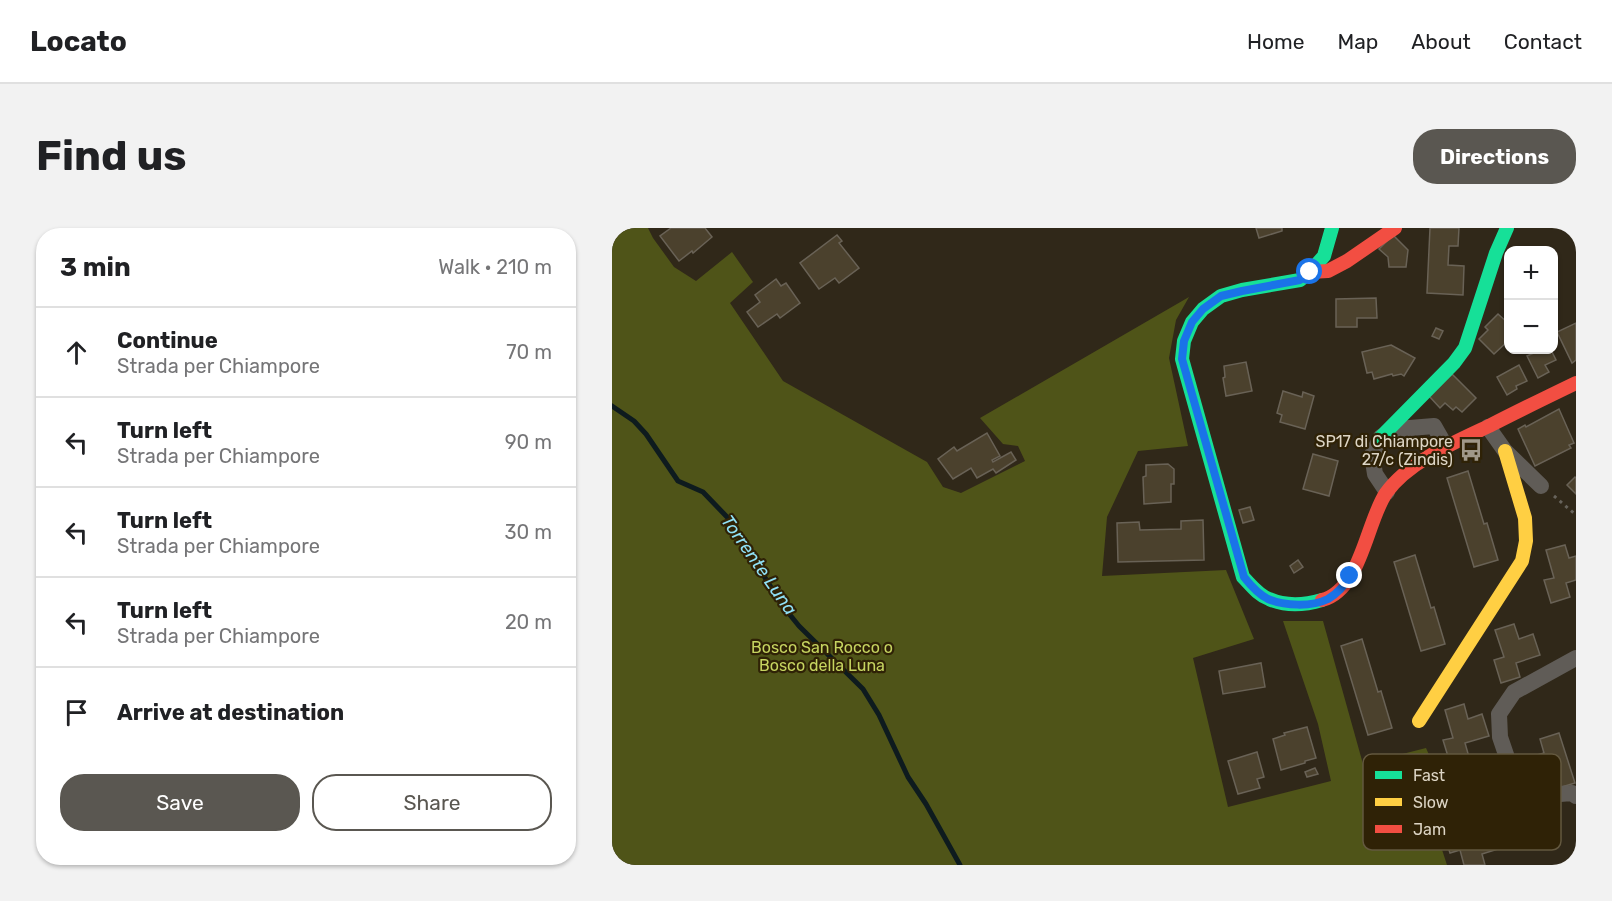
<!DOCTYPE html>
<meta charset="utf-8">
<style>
body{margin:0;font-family:Rubik,sans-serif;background:#f2f2f2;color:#202124}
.controls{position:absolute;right:18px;top:18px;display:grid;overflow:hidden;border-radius:12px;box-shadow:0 2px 4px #0004}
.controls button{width:54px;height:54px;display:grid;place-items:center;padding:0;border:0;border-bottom:2px solid #e0e0e0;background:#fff;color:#202124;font:30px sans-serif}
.stop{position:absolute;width:18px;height:18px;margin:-14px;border:4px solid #1a73e8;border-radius:50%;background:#fff}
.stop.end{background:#1a73e8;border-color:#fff;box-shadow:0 2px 6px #0008}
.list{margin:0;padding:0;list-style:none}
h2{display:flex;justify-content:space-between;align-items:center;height:78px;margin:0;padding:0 24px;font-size:26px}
h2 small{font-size:20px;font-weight:400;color:#757577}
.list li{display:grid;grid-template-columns:39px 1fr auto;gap:18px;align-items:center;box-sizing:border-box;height:90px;padding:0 24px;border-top:2px solid #e0e0e0}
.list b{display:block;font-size:22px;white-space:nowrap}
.list p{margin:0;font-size:20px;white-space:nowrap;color:#757577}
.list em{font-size:20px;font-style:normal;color:#757577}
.actions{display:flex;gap:12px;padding:18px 24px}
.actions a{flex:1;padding:14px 0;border:2px solid #5a5751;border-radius:24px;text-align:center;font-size:21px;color:#5a5751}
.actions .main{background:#5a5751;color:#fff}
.icon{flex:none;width:33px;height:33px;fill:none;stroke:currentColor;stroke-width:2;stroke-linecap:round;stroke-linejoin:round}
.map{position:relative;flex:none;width:964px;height:637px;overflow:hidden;border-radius:24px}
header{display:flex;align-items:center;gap:36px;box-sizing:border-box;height:84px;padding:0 30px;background:#fff;border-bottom:2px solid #e0e0e0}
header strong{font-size:28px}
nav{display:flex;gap:33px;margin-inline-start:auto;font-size:21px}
.intro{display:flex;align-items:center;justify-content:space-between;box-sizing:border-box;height:144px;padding:0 36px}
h1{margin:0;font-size:42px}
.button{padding:15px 27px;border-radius:24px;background:#5a5751;color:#fff;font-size:21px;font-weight:700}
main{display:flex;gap:36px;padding:0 36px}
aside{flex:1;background:#fff;border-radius:24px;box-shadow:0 2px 4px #0004}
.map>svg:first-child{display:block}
.forest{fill:#4f5418}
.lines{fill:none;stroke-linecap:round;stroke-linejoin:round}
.stream{stroke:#0e1b1e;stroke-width:5}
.building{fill:#4b412d;stroke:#696256;stroke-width:1.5}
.path{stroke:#67635b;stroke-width:3;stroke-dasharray:3 4.5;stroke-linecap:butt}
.street{stroke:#605c57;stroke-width:16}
.fast{stroke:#16e098;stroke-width:14}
.slow{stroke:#ffcf43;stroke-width:14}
.jam{stroke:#f24e42;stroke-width:14}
.route{stroke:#1a73e8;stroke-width:8}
.labels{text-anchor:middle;stroke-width:4.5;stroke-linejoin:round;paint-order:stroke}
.poi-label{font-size:16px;fill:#ddd5c5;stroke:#2f2206;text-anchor:end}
.park-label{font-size:16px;fill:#c6d460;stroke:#2f2206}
.water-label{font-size:18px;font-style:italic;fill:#90e1f7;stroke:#2f2206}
.key{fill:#2f2206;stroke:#63583f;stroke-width:1.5}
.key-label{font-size:16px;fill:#ddd5c5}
</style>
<header>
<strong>Locato</strong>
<nav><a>Home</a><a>Map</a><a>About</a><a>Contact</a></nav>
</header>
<div class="intro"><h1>Find us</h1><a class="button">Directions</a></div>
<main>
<aside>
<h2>3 min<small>Walk · 210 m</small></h2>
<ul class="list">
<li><svg class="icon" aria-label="ahead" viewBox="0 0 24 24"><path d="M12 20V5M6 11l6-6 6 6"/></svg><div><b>Continue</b><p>Strada per Chiampore</p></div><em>70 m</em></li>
<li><svg class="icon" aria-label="left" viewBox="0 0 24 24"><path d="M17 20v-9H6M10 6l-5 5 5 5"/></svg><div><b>Turn left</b><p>Strada per Chiampore</p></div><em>90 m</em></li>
<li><svg class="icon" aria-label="left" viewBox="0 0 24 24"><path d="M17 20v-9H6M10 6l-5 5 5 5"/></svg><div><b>Turn left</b><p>Strada per Chiampore</p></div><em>30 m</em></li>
<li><svg class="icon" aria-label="left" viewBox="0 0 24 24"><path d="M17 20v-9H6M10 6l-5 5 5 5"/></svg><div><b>Turn left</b><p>Strada per Chiampore</p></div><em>20 m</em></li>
<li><svg class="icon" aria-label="arrive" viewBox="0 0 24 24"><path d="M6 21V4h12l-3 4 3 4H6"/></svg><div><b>Arrive at destination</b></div></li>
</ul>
<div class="actions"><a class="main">Save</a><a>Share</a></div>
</aside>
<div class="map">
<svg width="964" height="637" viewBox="0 0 964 637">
<rect width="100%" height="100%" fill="#302819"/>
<path class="forest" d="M0,0H36L41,10L62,39L84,53L120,24L141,54L118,75L171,153L315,234L331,259L349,265L413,233L406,218L391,216L368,190L577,69L564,92L557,130L576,218L526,223L495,289L490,348L614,342L642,411L581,430L616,579L719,553L706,496L671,393H711L751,536L814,520L825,545L886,539L898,577L869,589L846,583L822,597L835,637H0Z"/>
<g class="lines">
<path class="stream" d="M0,178L22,193L34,206L66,253L91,264L116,290L170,377L187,398L251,461L267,487L296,549L314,576L348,637"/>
</g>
<g class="building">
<path d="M59,0H93L100,9L81,25L80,23L67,33L48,8Z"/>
<path d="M644,0H670V3L647,10Z"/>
<path d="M818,0H847L846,18H837L836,37L852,38L851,67L815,65Z"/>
<path d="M225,7L230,13L227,15L247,40L227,55L223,50L207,61L188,35Z"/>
<path d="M781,7L796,22L794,39H777L776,29L767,21Z"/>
<path d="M164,51L169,58L174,55L188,75L168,90L165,86L146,99L135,84L148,74L143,67Z"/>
<path d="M764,70L765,90H745V99H724V71Z"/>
<path d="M886,86L897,96V112L882,126L867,111L876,102L873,99Z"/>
<path d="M964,95V132L960,135L945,104Z"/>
<path d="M824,100L831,103L827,111L820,108Z"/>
<path d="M779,117L803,130L792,148L789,146L781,148L780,146L762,151L760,144L755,145L750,124Z"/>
<path d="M920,122H939L944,132L933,137L937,144L926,150L915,128L922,125Z"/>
<path d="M634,134L640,163L614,168L611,150L613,149L612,138Z"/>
<path d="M907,137L915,153L904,158L905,161L895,167L885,149Z"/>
<path d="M840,146L864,170L850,184L844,179L841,182L833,175L828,180L817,168Z"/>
<path d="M671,163L690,169L691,164L702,168L693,201L668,194L670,187L665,185Z"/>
<path d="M947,181L962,215L957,217L959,220L923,238L906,201L913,197L914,199Z"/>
<path d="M375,205L388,228L380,232L381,234L399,224L404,232L384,245L381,241L365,250L359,240L341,251L326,231L342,219L345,223Z"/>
<path d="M701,226L726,233L717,268L691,261Z"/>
<path d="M556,236L562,241V256H559V274L532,276L531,249L534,248V237Z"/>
<path d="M856,243L872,296L875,295L886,332L862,339L835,250Z"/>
<path d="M963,249L964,250V266L955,257Z"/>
<path d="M638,279L642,292L631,295L627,282Z"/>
<path d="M591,292L592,332L506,334L505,295L527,294L528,302L569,301V293Z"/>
<path d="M953,317L957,330L964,328V352L954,355L958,369L939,375L932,352L942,350L934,322Z"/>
<path d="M803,327L819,380L822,379L833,416L809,423L782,334Z"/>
<path d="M686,332L691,339L682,345L678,338Z"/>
<path d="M902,396L907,411L921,406L928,427L904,435L908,449L889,455L882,432L892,429L883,402Z"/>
<path d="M750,411L766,464L769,463L780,500L756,507L729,418Z"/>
<path d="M649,435L653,459L611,466L607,443Z"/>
<path d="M852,476L856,491L870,486L877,508L853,515L857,529L838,535L831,512L841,510L833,482Z"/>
<path d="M695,499L704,530L693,533V535L669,542L661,511L673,507L672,505Z"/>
<path d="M947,505L963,555L943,561L939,546L924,551L918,529L932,525L928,511Z"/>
<path d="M645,524L652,549L645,551L648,560L626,566L616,533Z"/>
<path d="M703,540L706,546L695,549L693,544Z"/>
<path d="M850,597L854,611L881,603L886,621L870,626L873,637H852L848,622L838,625L831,603Z"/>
</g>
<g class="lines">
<path class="path" d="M942,268L964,287"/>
<g class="street">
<path d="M876,199L893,223L929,258"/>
<path d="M775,264L763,246L760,227L769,209L786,201L822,198L834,219"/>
<path d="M964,430L902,464L887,486L888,509L902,550L908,562L918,569L927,572L948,566L960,565L964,568"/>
</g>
<g class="fast">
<path d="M769,209L842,135L853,120L884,25L895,0"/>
<path d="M710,372C693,377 673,378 657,371C646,367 639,357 631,349L570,131L572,113L580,94L591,81L609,68L630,62L688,52L698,44L712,28L720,0"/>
</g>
<path class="slow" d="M807,493L910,333L914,313L913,290L893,223"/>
<g class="jam">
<path d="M698,44L716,43L735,33L783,0"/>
<path d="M710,372C749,362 754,295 774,265C796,234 843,214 877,198C906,183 935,169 964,155"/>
</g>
</g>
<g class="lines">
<path class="route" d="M698,44L688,52L630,63L609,68L591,81L580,94L572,113L570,131L632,349C639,358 646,366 656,371C672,378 700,379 716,371C726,365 733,357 738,348"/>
</g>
<defs>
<g id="bus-bare" transform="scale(1.8)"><path d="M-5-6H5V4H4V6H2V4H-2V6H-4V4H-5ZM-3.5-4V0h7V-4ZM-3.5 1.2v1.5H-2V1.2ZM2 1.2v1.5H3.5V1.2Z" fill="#a09889" stroke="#2f2206" stroke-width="2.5" paint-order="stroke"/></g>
</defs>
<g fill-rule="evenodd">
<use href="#bus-bare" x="859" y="222"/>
</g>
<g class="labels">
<g class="poi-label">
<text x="841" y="219">SP17 di Chiampore<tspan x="841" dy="18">27/c (Zindis)</tspan></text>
</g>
<g class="park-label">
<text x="210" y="425">Bosco San Rocco o<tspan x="210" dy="18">Bosco della Luna</tspan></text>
</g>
<g class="water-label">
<text transform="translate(147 337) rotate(55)" y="6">Torrente Luna</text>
</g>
</g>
<rect x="751" y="526" width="198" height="96" rx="9" class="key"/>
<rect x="763" y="543" width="27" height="8" fill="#16e098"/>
<rect x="763" y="570" width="27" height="8" fill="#ffcf43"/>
<rect x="763" y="597" width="27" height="8" fill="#f24e42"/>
<g class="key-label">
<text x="801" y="553">Fast</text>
<text x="801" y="580">Slow</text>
<text x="801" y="607">Jam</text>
</g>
</svg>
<div class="controls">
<button>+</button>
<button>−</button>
</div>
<div class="stop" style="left:698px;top:44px"></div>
<div class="stop end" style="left:738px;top:348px"></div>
</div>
</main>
